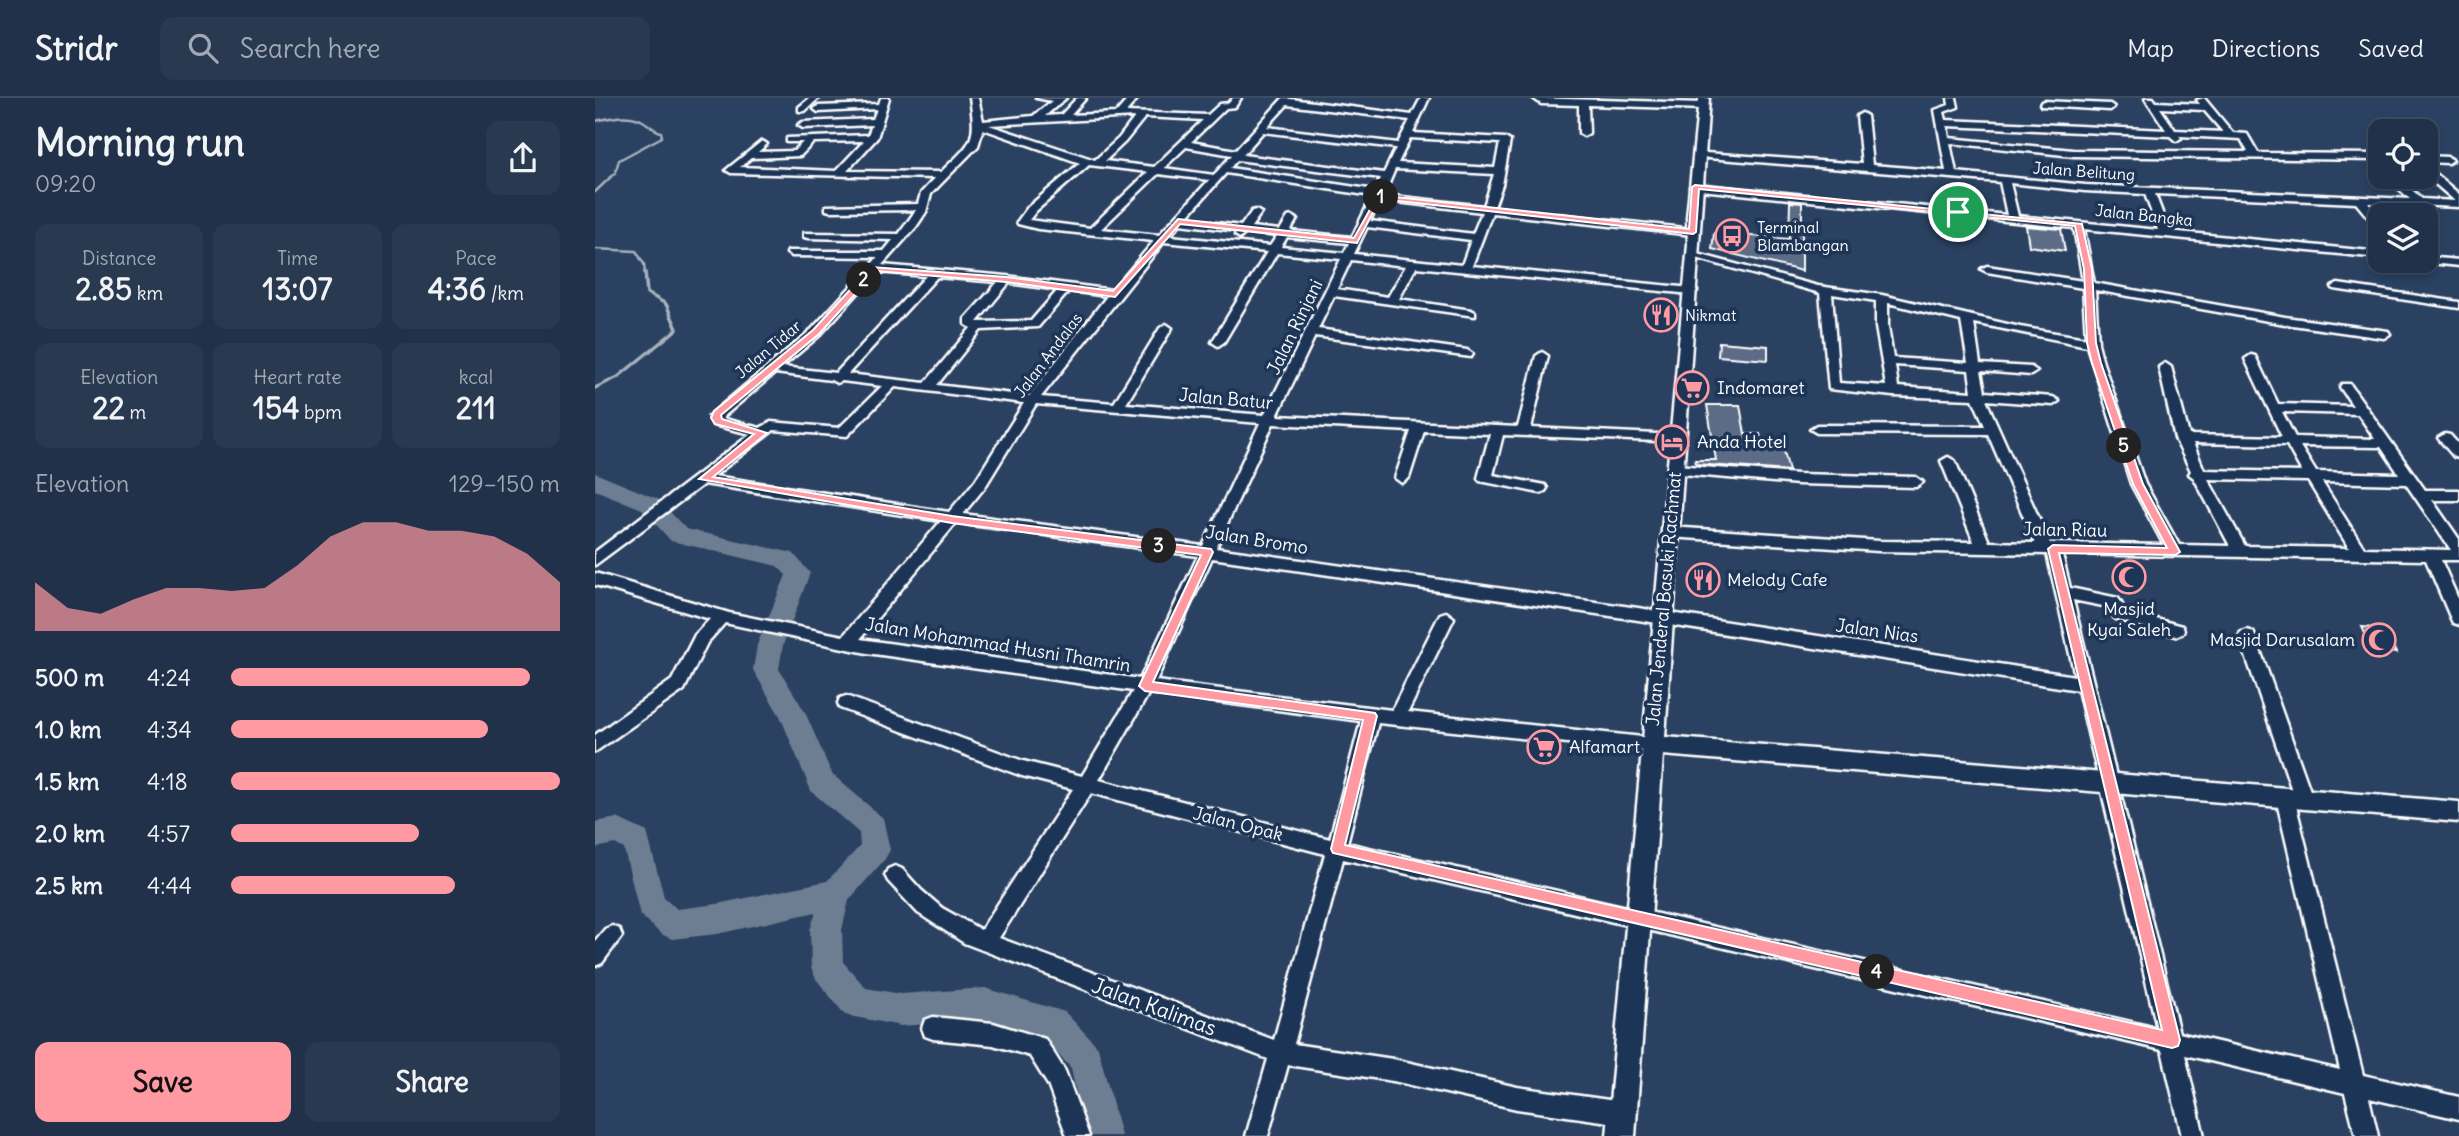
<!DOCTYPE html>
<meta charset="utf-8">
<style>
:root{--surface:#203149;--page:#283950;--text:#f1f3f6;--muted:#a2a9b4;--line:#3d4c61;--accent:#ff9aa2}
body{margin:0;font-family:Delius,sans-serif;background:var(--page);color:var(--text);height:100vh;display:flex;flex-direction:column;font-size:26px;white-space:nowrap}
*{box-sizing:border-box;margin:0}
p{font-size:23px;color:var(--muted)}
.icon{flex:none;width:38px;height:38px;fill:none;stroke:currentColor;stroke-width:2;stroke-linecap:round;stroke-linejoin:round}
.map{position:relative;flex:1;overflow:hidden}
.side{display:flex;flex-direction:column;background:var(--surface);width:595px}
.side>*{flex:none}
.tools{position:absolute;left:1773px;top:21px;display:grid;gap:14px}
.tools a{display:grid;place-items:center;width:70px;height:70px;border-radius:14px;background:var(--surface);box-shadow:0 4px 10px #0003,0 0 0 2px var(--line);font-size:35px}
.pin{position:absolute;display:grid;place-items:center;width:60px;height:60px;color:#fff;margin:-30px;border:4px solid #fff;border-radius:50%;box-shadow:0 2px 7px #0007}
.km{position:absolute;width:35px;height:35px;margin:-18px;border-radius:50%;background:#222;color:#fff;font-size:19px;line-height:35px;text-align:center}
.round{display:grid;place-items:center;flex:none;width:74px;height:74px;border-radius:14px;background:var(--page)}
.head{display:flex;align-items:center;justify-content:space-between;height:119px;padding:0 35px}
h1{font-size:38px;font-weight:800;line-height:52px}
.stats{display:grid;grid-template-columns:repeat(3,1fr);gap:10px;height:119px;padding:7px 35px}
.stats div{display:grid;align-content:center;border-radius:14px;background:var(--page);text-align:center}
.stats b{font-size:30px;font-weight:800}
.stats small{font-size:19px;font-weight:400}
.stats p{font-size:19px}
.chart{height:196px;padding:14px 35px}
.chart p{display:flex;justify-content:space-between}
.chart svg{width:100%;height:126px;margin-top:7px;fill:var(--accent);opacity:.7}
.button{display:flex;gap:14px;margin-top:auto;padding:14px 35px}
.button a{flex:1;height:80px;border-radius:14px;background:var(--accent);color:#111;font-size:28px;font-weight:800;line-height:80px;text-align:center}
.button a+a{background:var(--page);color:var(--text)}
ul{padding:0 35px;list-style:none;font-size:23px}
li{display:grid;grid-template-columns:112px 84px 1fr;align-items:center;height:52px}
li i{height:18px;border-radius:9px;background:var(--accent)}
header{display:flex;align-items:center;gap:42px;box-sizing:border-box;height:98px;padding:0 35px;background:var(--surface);border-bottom:2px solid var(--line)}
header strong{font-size:33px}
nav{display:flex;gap:38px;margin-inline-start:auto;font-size:24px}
.search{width:490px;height:63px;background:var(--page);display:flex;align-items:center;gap:18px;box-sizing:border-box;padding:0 24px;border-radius:14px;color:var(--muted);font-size:26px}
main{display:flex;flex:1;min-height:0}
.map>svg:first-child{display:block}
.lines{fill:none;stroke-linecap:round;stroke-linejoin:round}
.stream-far1{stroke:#a7b1be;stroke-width:2.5}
.stream{stroke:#a7b1be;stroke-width:3.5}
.river{fill:#6d7d92;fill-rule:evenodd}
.building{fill:#5b6c86;stroke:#fff;stroke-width:2}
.minor-casing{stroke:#fff;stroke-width:5}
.major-casing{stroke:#fff;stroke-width:5}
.minor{fill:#1d3557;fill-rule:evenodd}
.major{fill:#1d3557;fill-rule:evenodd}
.route{fill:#ff9aa2;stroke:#fff;stroke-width:2;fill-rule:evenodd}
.labels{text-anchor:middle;stroke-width:7;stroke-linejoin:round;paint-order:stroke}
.far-street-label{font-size:16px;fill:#fff;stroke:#1d3557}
.far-poi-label{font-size:16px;fill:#fff;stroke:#1d3557;text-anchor:start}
.street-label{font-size:18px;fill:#fff;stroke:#1d3557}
.poi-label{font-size:18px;fill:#fff;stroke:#1d3557;text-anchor:start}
.near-street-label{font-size:21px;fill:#fff;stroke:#1d3557}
</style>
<header>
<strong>Stridr</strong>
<div class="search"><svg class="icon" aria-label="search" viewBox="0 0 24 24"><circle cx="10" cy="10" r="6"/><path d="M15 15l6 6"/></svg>Search here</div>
<nav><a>Map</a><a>Directions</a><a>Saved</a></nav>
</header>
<main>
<section class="side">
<div class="head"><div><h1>Morning run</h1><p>09:20</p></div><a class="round"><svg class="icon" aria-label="share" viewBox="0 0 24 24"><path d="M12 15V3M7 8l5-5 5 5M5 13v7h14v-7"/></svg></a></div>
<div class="stats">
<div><p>Distance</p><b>2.85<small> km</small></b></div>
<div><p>Time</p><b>13:07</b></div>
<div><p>Pace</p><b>4:36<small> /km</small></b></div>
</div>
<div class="stats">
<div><p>Elevation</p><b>22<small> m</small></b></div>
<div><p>Heart rate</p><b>154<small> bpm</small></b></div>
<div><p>kcal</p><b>211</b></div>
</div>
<div class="chart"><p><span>Elevation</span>129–150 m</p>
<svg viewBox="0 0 160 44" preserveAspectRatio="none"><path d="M0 44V27L10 36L20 38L30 33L40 29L50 29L60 30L70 29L80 21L90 11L100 6L110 6L120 9L130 9L140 11L150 17L160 27V44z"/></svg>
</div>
<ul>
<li><b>500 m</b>4:24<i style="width:91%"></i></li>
<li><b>1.0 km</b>4:34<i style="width:78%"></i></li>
<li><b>1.5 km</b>4:18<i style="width:100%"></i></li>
<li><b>2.0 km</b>4:57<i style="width:57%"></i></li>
<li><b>2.5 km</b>4:44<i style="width:68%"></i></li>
</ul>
<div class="button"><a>Save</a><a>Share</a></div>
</section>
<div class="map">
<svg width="1864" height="1038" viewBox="0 0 1864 1038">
<rect width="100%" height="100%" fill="#2a4161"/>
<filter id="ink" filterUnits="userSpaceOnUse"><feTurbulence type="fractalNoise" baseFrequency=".0143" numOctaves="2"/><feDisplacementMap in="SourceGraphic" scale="14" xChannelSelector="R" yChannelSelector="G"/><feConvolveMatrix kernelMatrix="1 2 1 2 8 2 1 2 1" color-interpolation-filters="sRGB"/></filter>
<g filter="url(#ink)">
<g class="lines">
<g class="stream-far1">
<path d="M0 23C16 20 31 15 46 22 54 26 57 31 66 34L67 39 24 62 20 75 0 94"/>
<path d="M0 151 41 153 49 166 50 176"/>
</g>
<path class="stream" d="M0 290 23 279 82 231 71 206 52 195 50 174"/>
<path class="river" d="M0 375 63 401 91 431 198 455 215 475 188 547 184 571 210 614 237 676 288 720 295 752 290 761 254 802 247 832 248 864 271 890 306 896 390 890 470 914 503 949 526 1038H490L476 970 448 940 390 922 306 928 250 917 221 881 216 870 215 832 221 814 122 836 77 841 66 836 45 817 29 751 20 746 0 750V724L22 720 52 734 69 799 82 811 122 806 232 783 265 748 264 735 216 693 185 618 158 572 162 547 191 477 182 468 76 443 47 411 0 392Z"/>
</g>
<g class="building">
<path d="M1195 104 1207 105V173L1117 151 1119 135 1194 141Z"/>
<path d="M1431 128 1466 131 1470 153 1434 148Z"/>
<path d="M1124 244 1173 248V262L1123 258Z"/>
<path d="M1112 307H1145L1150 336H1165L1167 345H1187L1194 373 1101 366 1100 362H1121Z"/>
<path d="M1767 529 1790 531 1801 555 1778 552Z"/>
</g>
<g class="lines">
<defs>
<g id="minor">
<path d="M215 0H224L210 13H204V9Z"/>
<path d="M286 0H294L282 40 252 73 346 74C377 44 382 44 375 0H383L388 23 438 18 457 3 441 0H471L450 18 466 17 482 0H491L476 17 521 15 534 0H543L531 14 613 17 625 6 634 5 638 0H646L640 9 631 10 596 44 641 52 688 0 817 17 826 0H834L818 35 910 40 915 43 907 87 899 109 1098 131 1103 134 1098 137 897 115 877 168 1096 190 1102 193 1096 196 821 169 804 201 876 212 880 214V218L739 198 723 231 872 252 878 256 876 259 720 238 682 318 923 329 941 258 947 254 953 258 936 330 1083 337 1090 341 1088 344 908 337 898 377 950 387 952 390 950 393 945 395 885 383 883 380 895 336 829 333 814 380 807 385 800 380 816 333 678 326 621 450 1043 510 1480 578 1452 456 1284 453 1075 439 1068 434 1075 429 1284 443 1379 444 1346 363 1353 359 1360 363 1394 444 1440 445 1393 336 1222 335 1215 331 1222 327 1390 328 1378 301 1298 298 1234 291 1225 195 1094 158 1099 155 1223 188 1287 197 1425 229 1491 240 1488 190 1392 174 1386 171 1392 168 1488 183 1479 130 1096 91 1095 89 1100 86 1412 117 1405 84 1113 60 1110 59V55L1267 66 1262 18 1267 15 1272 18 1277 67 1351 73 1340 12 1354 7 1353 0H1361L1363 9 1349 14 1351 22 1571 32 1550 0H1558L1561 4 1605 6 1602 2 1609 0 1638 35 1652 36 1663 55 1785 56V62L1478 58 1355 45 1361 74 1490 87 1815 101 1791 79H1802L1827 101 1860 103 1830 77V69L1833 70 1864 96V109L1773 105 1785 120V130L1781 129 1761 105 1560 96 1574 133 1785 154V160L1489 131 1499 185 1690 219 1793 233 1795 236 1789 240 1690 226 1500 192 1503 245 1508 265 1550 386 1584 447 1635 448 1599 380 1594 376 1596 373 1580 341 1564 269 1570 265 1576 269 1594 337 1687 339 1650 261 1656 257 1660 258 1683 306 1758 308 1745 289 1747 286H1755L1830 392H1864V402H1837L1864 441V462H1846L1864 503V527L1858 525 1856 521 1831 462 1467 456 1475 490 1523 500 1531 513 1587 528 1589 532 1587 536 1581 538 1520 521 1513 509 1478 502 1584 935 1745 972 1681 700 1684 694 1690 692 1696 694 1699 700 1768 977 1864 999V1021L1774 1000 1783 1038H1761L1750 995 1590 957 1609 1038H1587L1567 952 748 761 699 946 798 961 922 989 1028 1004 1036 1007 1039 1015 1036 1023 1028 1026 922 1011 798 983 693 967 673 1038H651L673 961 369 845 323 815 293 783 290 777 293 771 300 768 307 771 326 792 347 810 386 832 478 691 427 678 245 610 243 605 245 600 251 598 428 663 487 678 538 593 272 555 130 525 112 545 89 592 0 654V637L77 582 100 537 115 521 0 487V475L134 515 248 538 346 423 109 386 0 467V454L156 336 118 327 114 318 217 231 283 159 197 158 192 155 193 153H289L298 142 213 140 209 139V135L304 136 321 112 235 113 231 112V108L323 106 326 95 340 80 136 75 131 72 167 43 172 46 163 54 199 53 208 44H192V40L273 37 277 27 208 30 203 27 208 24 278 21 282 11 223 14 219 11 223 8 284 6ZM692 7 815 22 803 45 672 29ZM1565 10 1609 12 1628 34 1580 32ZM540 19 524 40 500 62 394 27ZM550 19 608 22 559 69 510 63 530 44ZM1352 28 1575 38 1581 43 1586 40 1584 38 1646 41 1653 54 1478 52 1354 40ZM388 31 485 65 433 109 422 124 423 126 443 131 559 143 518 192 411 178 287 167 321 129 331 114 336 96 383 48ZM668 34 801 50 789 75 648 57ZM815 40 905 45 900 70 803 65ZM269 43 241 73 145 69 156 60 205 58 219 44ZM591 49 637 57 619 77 569 70ZM642 62 786 80 780 92 635 70ZM494 67 553 74 495 130 434 122 441 113ZM800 71 899 76 889 108 789 97ZM631 75 777 98 757 139 695 133 702 121 697 118 693 119 685 132 656 129 666 115 661 112 657 113 646 128 590 121ZM563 76 614 82 564 137 506 131ZM1415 85 1490 93 1550 96 1563 132 1423 118ZM785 102 887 114 878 136 775 123ZM585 126 642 133 640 137 645 140 652 134 682 138 675 148 575 138ZM772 129 876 142 867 167 759 156ZM692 139 754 145 749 155 686 149ZM569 144 672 154 617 244 623 248 629 244 682 155 746 161 669 317 531 306 577 230 571 226 565 230 519 305 446 299ZM756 162 811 168 793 199 742 191ZM282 174 331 178 241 275 187 269 225 237ZM342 179 403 184 370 221V226L376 230 330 285 253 276ZM414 185 463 192 436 223 382 224ZM474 193 512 198 434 298 342 287 386 232 443 229ZM1237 196 1281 203V229L1291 288 1244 285ZM1293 205 1366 223 1373 265 1298 260 1293 229ZM1379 225 1492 248 1536 386 1569 447 1455 445 1391 302 1458 307 1464 303 1458 299 1390 294 1386 273 1436 277 1442 273 1436 269 1385 266ZM1300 267 1374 272 1377 294 1303 289ZM180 275 236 282 242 285 247 283 287 288 244 330 176 324 165 330 129 321 128 319ZM300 289 429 305 380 383 354 414 119 378 179 332 252 338ZM441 306 665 325 608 448 368 416 390 389ZM1687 314 1763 316 1780 341 1700 339ZM1598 345 1692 347 1707 374 1609 372ZM1705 348 1786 349 1804 376 1721 374ZM1613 381 1713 383 1754 450 1650 448ZM1727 384 1811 386 1856 452 1769 450ZM361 425 603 458 545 581 265 541ZM617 460 1043 522 1483 592 1562 930 752 745 783 625 1057 654 1063 652 1066 647 1063 642 1057 640 813 614 859 520 851 514 845 516 797 612 561 583ZM554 595 766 623 735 741 504 682ZM496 695 730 756 679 942 404 840Z"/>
<path d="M938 0 1108 5 1112 8 1108 11 993 7 994 35 989 38 984 35V7L946 6Z"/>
<path d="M1449 3 1515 6 1519 9 1515 12 1446 8 1445 6Z"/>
<path d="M1830 58 1853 59 1858 62 1853 65 1830 64Z"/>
<path d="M1830 159 1864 162V168L1826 164 1830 163Z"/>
<path d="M1743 186 1864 204V210L1739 191 1737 189Z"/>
<path d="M1850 336 1855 337 1864 347V360L1859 359 1843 340Z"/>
<path d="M1080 367 1203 376 1321 379 1328 384 1321 389 1203 386 1075 375 1073 372 1075 369Z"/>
<path d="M1652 532 1658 534 1660 538 1718 701 1715 707 1709 709 1703 707 1700 701 1644 538 1646 534Z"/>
<path d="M17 828 24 831 27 838 7 865 0 868V843L10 831Z"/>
<path d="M338 919 398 925 450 941 470 973 494 1038H472L453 987 435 958 398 947 338 941 330 938 327 930 330 922Z"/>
</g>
<path id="major" d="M1104 0H1114L1070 639 1864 704V724L1068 657 1040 1038H1012L1093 146 1092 119Z"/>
</defs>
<use href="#minor" class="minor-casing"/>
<use href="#major" class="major-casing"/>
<use href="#minor" class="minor"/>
<use href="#major" class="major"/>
</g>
</g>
<path class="route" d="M1100 87 1487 126 1497 171 1501 245 1506 265 1548 386 1585 454 1580 457 1464 455 1585 942 1583 948 1577 950 738 755 736 751 768 622 550 593 544 588 606 457 357 425 104 381 159 336 120 326 116 320 119 313 218 232 276 169 411 179 518 193 583 121 759 140 783 97 1094 131 1097 89ZM1104 91 1480 128 1489 171 1492 245 1497 265 1538 386 1572 450 1458 447 1453 451 1567 932 750 747 782 618 780 615 558 584 618 454 616 451 357 418 118 379 172 335 127 321 126 317 224 236 281 173 411 184 520 199 585 126 762 145 785 101 1098 136 1101 134Z"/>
<defs>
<symbol id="bus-ring" viewBox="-11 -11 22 22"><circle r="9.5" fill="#1d3557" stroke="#ff9aa2" stroke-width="1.5"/><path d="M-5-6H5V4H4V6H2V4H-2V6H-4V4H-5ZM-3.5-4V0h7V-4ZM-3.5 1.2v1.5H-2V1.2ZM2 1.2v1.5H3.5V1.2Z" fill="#ff9aa2"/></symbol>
<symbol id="restaurant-ring" viewBox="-11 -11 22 22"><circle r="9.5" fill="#1d3557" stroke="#ff9aa2" stroke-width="1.5"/><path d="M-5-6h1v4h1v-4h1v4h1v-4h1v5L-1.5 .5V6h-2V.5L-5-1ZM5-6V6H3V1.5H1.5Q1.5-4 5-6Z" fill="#ff9aa2"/></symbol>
<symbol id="supermarket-ring" viewBox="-11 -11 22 22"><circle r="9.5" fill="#1d3557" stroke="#ff9aa2" stroke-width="1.5"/><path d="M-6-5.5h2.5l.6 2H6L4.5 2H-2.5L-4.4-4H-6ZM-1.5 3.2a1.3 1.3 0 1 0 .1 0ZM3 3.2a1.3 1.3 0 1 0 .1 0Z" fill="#ff9aa2"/></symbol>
<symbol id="hotel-ring" viewBox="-11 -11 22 22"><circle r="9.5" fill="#1d3557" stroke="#ff9aa2" stroke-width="1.5"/><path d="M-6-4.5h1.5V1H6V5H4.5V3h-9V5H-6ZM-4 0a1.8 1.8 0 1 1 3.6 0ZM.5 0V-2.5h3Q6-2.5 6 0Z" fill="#ff9aa2"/></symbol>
<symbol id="mosque-ring" viewBox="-11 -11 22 22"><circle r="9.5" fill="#1d3557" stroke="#ff9aa2" stroke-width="1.5"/><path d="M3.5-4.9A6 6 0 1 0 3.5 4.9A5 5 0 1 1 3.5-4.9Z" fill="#ff9aa2"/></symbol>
</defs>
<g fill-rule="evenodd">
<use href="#bus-ring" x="1118" y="119" width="38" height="38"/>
<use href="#restaurant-ring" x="1047" y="198" width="38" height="38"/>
<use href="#supermarket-ring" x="1078" y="271" width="38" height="38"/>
<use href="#hotel-ring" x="1058" y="325" width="38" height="38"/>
<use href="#mosque-ring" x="1515" y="460" width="38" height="38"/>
<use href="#restaurant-ring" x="1089" y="463" width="38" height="38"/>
<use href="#mosque-ring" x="1765" y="523" width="38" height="38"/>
<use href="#supermarket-ring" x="930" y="630" width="38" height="38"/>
</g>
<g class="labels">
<g class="far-street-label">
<text transform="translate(1489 73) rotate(4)" y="6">Jalan Belitung</text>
<text transform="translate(1549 117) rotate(6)" y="6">Jalan Bangka</text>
<text transform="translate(173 251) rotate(-40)" y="6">Jalan Tidar</text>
<text transform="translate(453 257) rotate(-53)" y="6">Jalan Andalas</text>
</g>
<g class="far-poi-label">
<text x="1162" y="135">Terminal<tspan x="1162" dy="18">Blambangan</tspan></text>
<text x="1090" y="223">Nikmat</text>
</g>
<g class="street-label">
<text transform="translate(700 229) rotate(-64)" y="6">Jalan Rinjani</text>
<text transform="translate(631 301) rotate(5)" y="6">Jalan Batur</text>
<text transform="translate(1470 432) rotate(1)" y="6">Jalan Riau</text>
<text transform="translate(662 442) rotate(9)" y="6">Jalan Bromo</text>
<text transform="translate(1069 501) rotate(-85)" y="6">Jalan Jenderal Basuki Rachmat</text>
<text transform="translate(1282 533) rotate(8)" y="6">Jalan Nias</text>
<text transform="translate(403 547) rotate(9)" y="6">Jalan Mohammad Husni Thamrin</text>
<text transform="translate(643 726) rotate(14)" y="6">Jalan Opak</text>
</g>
<g class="poi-label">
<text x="1122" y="296">Indomaret</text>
<text x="1102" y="350">Anda Hotel</text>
<text x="1132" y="488">Melody Cafe</text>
<text x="1534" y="517" text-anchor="middle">Masjid<tspan x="1534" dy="21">Kyai Saleh</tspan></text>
<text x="1760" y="548" text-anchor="end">Masjid Darusalam</text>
<text x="974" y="655">Alfamart</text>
</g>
<g class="near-street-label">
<text transform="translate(559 909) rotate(20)" y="7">Jalan Kalimas</text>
</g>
</g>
</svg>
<div class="tools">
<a><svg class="icon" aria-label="locate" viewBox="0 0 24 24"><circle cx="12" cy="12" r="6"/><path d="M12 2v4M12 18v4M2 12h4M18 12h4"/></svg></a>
<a><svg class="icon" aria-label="layers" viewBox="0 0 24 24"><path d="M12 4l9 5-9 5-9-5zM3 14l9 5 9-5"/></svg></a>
</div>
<div class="pin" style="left:1363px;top:114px;background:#1e9e55"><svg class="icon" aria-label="arrive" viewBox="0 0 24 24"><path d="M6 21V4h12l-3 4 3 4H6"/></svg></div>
<b class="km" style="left:786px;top:99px">1</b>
<b class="km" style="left:269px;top:182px">2</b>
<b class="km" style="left:564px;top:448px">3</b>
<b class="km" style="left:1282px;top:874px">4</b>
<b class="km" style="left:1529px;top:348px">5</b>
</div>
</main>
